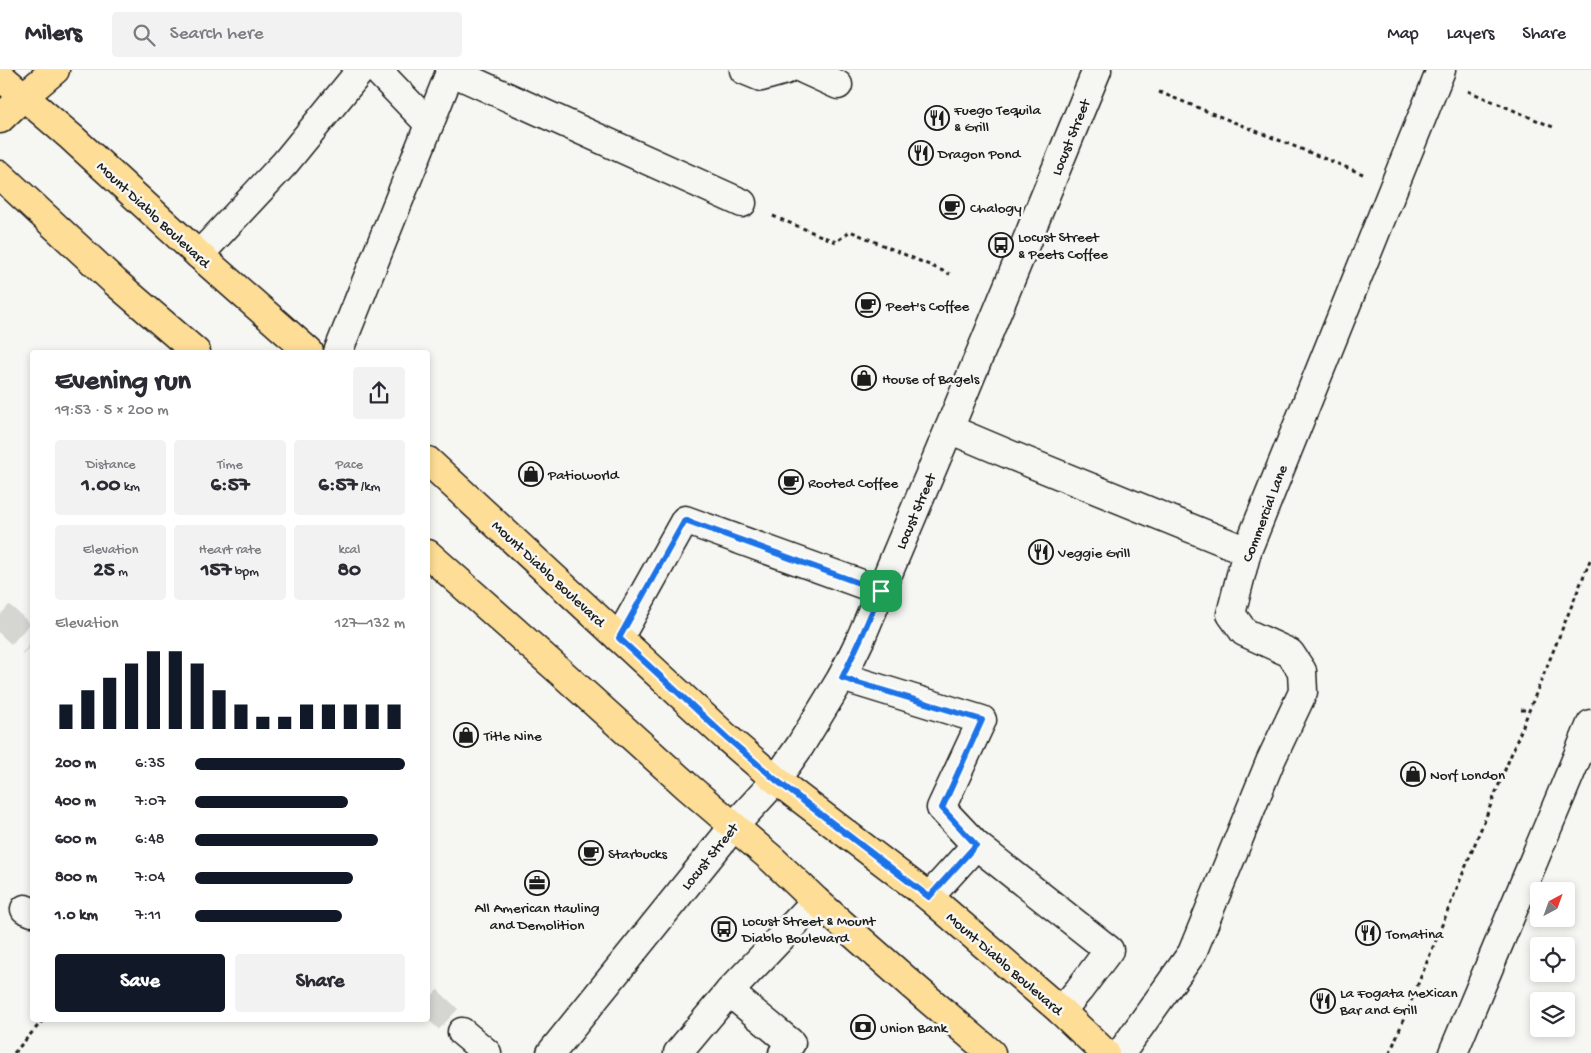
<!DOCTYPE html>
<meta charset="utf-8">
<style>
:root{--surface:#fff;--page:#f2f2f3;--text:#2b2b33;--muted:#7c7c81;--line:#e1e1e2;--accent:#111827}
body{margin:0;font-family:"Gochi Hand",sans-serif;background:var(--page);color:var(--text);height:100vh;display:flex;flex-direction:column;font-size:19px;white-space:nowrap}
*{box-sizing:border-box;margin:0}
p{font-size:16px;color:var(--muted)}
.icon{flex:none;width:28px;height:28px;fill:none;stroke:currentColor;stroke-width:2;stroke-linecap:round;stroke-linejoin:round}
.map{position:relative;flex:1;overflow:hidden}
.drawer{position:absolute;left:30px;top:280px;width:400px;height:672px;display:flex;flex-direction:column;background:var(--surface);border-radius:5px;box-shadow:0 2px 8px #0003}
.drawer>*{flex:none}
.needle{width:32px;rotate:41deg}
.tools{position:absolute;left:1530px;top:812px;display:grid;gap:10px}
.tools a{display:grid;place-items:center;width:45px;height:45px;border-radius:5px;background:var(--surface);box-shadow:0 2px 8px #0003;font-size:25px}
.pin{position:absolute;display:grid;place-items:center;width:42px;height:42px;color:#fff;margin:-21px;border-radius:10px;box-shadow:0 2px 8px #0006}
.round{display:grid;place-items:center;flex:none;width:52px;height:52px;border-radius:5px;background:var(--page)}
.overview{display:flex;align-items:center;justify-content:space-between;height:85px;padding:0 25px}
h1{font-size:28px;font-weight:800;line-height:38px}
.figures{display:grid;grid-template-columns:repeat(3,1fr);gap:8px;height:85px;padding:5px 25px}
.figures div{display:grid;align-content:center;border-radius:5px;background:var(--page);text-align:center}
.figures b{font-size:21px;font-weight:800}
.figures small{font-size:14px;font-weight:400}
.figures p{font-size:14px}
.chart{height:140px;padding:10px 25px}
.chart p{display:flex;justify-content:space-between}
.chart svg{width:100%;height:90px;margin-top:5px;stroke:var(--accent);stroke-width:6}
.button{display:flex;gap:10px;margin-top:auto;padding:10px 25px}
.button a{flex:1;height:58px;border-radius:5px;background:var(--accent);color:#fff;font-size:20px;font-weight:800;line-height:58px;text-align:center}
.button a+a{background:var(--page);color:var(--text)}
ul{padding:0 25px;list-style:none;font-size:16px}
li{display:grid;grid-template-columns:80px 60px 1fr;align-items:center;height:38px}
li i{height:12px;border-radius:6px;background:var(--accent)}
header{display:flex;align-items:center;gap:30px;box-sizing:border-box;height:70px;padding:0 25px;background:var(--surface);border-bottom:1px solid var(--line)}
header strong{font-size:24px}
nav{display:flex;gap:28px;margin-inline-start:auto;font-size:18px}
.search{width:350px;height:45px;background:var(--page);display:flex;align-items:center;gap:12px;box-sizing:border-box;padding:0 18px;border-radius:5px;color:var(--muted);font-size:19px}
.map>svg:first-child{display:block}
.lines{fill:none;stroke-linecap:round;stroke-linejoin:round}
.minor-tunnel{stroke:#d5d5d2;stroke-width:28;stroke-dasharray:28 14;stroke-linecap:butt}
.minor-casing{stroke:#1c1c1c;stroke-width:31}
.major-casing{stroke:#1c1c1c;stroke-width:31}
.path{stroke:#1c1c1c;stroke-width:3;stroke-dasharray:4 4;stroke-linecap:butt}
.minor{stroke:#f6f6f2;stroke-width:28}
.major{stroke:#fedd96;stroke-width:28}
.route-casing{stroke:#fff;stroke-width:10}
.route{stroke:#1a73e8;stroke-width:6}
.labels{text-anchor:middle;stroke-width:5;stroke-linejoin:round;paint-order:stroke}
.poi-label{font-size:15px;fill:#1c1c1c;stroke:#f6f6f2;text-anchor:start}
.street-label{font-size:15px;fill:#1c1c1c;stroke:#f6f6f2}
</style>
<header>
<strong>Milers</strong>
<div class="search"><svg class="icon" aria-label="search" viewBox="0 0 24 24"><circle cx="10" cy="10" r="6"/><path d="M15 15l6 6"/></svg>Search here</div>
<nav><a>Map</a><a>Layers</a><a>Share</a></nav>
</header>
<div class="map">
<svg width="1591" height="983" viewBox="0 0 1591 983">
<rect width="100%" height="100%" fill="#f6f6f2"/>
<filter id="ink" filterUnits="userSpaceOnUse"><feTurbulence type="fractalNoise" baseFrequency=".02" numOctaves="2"/><feDisplacementMap in="SourceGraphic" scale="10" xChannelSelector="R" yChannelSelector="G"/><feConvolveMatrix kernelMatrix="1 2 1 2 8 2 1 2 1" color-interpolation-filters="sRGB"/></filter>
<g filter="url(#ink)">
<g class="lines">
<g class="minor-tunnel">
<path d="M0 545 32 574"/>
<path d="M428 930 462 962"/>
</g>
<defs>
<g id="minor">
<path d="M377 0 429 54"/>
<path d="M744 0 761 7 786 0"/>
<path d="M805 0 838 15"/>
<path d="M450 1 742 133"/>
<path d="M199 185 285 93 361 0"/>
<path d="M338 282 451 0"/>
<path d="M949 359 1013 386 1247 481"/>
<path d="M619 568 685 450 881 521"/>
<path d="M842 607 982 650 941 738 976 775 929 827"/>
<path d="M976 775 1109 880 1079 920 1061 941"/>
<path d="M25 839 32 842"/>
<path d="M729 922 791 973 783 983"/>
<path d="M462 962 487 983"/>
<path d="M551 983 734 756 776 710 800 676 842 607 860 570 949 359 1097 0"/>
<path d="M678 983 729 922 816 831"/>
<path d="M1121 983 1192 883 1270 692 1303 622 1302 601 1290 583 1244 562 1231 544 1247 481 1441 0"/>
<path d="M1453 983 1591 654"/>
</g>
<g id="major">
<path d="M0 6 71 67 199 185 309 282"/>
<path d="M0 49 23 27 55 0"/>
<path d="M0 105 115 212 196 282"/>
<path d="M428 391 726 667 776 710 929 827 1061 941 1105 983"/>
<path d="M428 484 564 605 688 717 772 789 816 831 914 917 991 983"/>
</g>
</defs>
<use href="#minor" class="minor-casing"/>
<use href="#major" class="major-casing"/>
<g class="path">
<path d="M1468 21 1553 57"/>
<path d="M1159 22 1363 104"/>
<path d="M773 146 836 172 850 161 950 204"/>
<path d="M1521 640H1530"/>
<path d="M14 983 43 950"/>
<path d="M1390 983 1591 488"/>
</g>
<use href="#minor" class="minor"/>
<use href="#major" class="major"/>
</g>
</g>
<g class="lines" filter="url(#ink)">
<defs>
<path id="route" d="M685 450 881 521 860 570 842 608 982 650 942 738 976 775 929 827 776 710 726 667 619 568Z"/>
</defs>
<use href="#route" class="route-casing"/>
<use href="#route" class="route"/>
</g>
<defs>
<symbol id="restaurant-ring" viewBox="-11 -11 22 22"><circle r="9.5" fill="#f6f6f2" stroke="#1c1c1c" stroke-width="1.5"/><path d="M-5-6h1v4h1v-4h1v4h1v-4h1v5L-1.5 .5V6h-2V.5L-5-1ZM5-6V6H3V1.5H1.5Q1.5-4 5-6Z" fill="#1c1c1c"/></symbol>
<symbol id="cafe-ring" viewBox="-11 -11 22 22"><circle r="9.5" fill="#f6f6f2" stroke="#1c1c1c" stroke-width="1.5"/><path d="M-5.5-4.5H6V0H3Q3 3.5 0 3.5H-2.5Q-5.5 3.5-5.5 0ZM3-3.2v2h1.7v-2ZM-6 4.5H4V6H-6Z" fill="#1c1c1c"/></symbol>
<symbol id="bus-ring" viewBox="-11 -11 22 22"><circle r="9.5" fill="#f6f6f2" stroke="#1c1c1c" stroke-width="1.5"/><path d="M-5-6H5V4H4V6H2V4H-2V6H-4V4H-5ZM-3.5-4V0h7V-4ZM-3.5 1.2v1.5H-2V1.2ZM2 1.2v1.5H3.5V1.2Z" fill="#1c1c1c"/></symbol>
<symbol id="shop-ring" viewBox="-11 -11 22 22"><circle r="9.5" fill="#f6f6f2" stroke="#1c1c1c" stroke-width="1.5"/><path d="M-5-2.5h2.3a2.7 3.5 0 0 1 5.4 0H5L5.5 6h-11ZM-1.5-2.5h3a1.5 2.3 0 0 0-3 0Z" fill="#1c1c1c"/></symbol>
<symbol id="office-ring" viewBox="-11 -11 22 22"><circle r="9.5" fill="#f6f6f2" stroke="#1c1c1c" stroke-width="1.5"/><path d="M-6-3h4V-5.5h4V-3h4V5H-6ZM-1-4.5V-3h2v-1.5ZM-6 0V1H6V0Z" fill="#1c1c1c"/></symbol>
<symbol id="bank-ring" viewBox="-11 -11 22 22"><circle r="9.5" fill="#f6f6f2" stroke="#1c1c1c" stroke-width="1.5"/><path d="M-6-4H6V4H-6ZM0-2.3a2.3 2.3 0 1 0 0 4.6a2.3 2.3 0 1 0 0-4.6Z" fill="#1c1c1c"/></symbol>
</defs>
<g fill-rule="evenodd">
<use href="#restaurant-ring" x="923" y="34" width="28" height="28"/>
<use href="#restaurant-ring" x="907" y="69" width="28" height="28"/>
<use href="#cafe-ring" x="938" y="123" width="28" height="28"/>
<use href="#bus-ring" x="987" y="161" width="28" height="28"/>
<use href="#cafe-ring" x="854" y="221" width="28" height="28"/>
<use href="#shop-ring" x="850" y="294" width="28" height="28"/>
<use href="#shop-ring" x="517" y="390" width="28" height="28"/>
<use href="#cafe-ring" x="777" y="398" width="28" height="28"/>
<use href="#restaurant-ring" x="1027" y="468" width="28" height="28"/>
<use href="#shop-ring" x="452" y="651" width="28" height="28"/>
<use href="#shop-ring" x="1399" y="690" width="28" height="28"/>
<use href="#cafe-ring" x="577" y="769" width="28" height="28"/>
<use href="#office-ring" x="523" y="799" width="28" height="28"/>
<use href="#bus-ring" x="710" y="845" width="28" height="28"/>
<use href="#restaurant-ring" x="1354" y="849" width="28" height="28"/>
<use href="#restaurant-ring" x="1309" y="917" width="28" height="28"/>
<use href="#bank-ring" x="849" y="943" width="28" height="28"/>
</g>
<g class="labels">
<g class="poi-label">
<text x="954" y="44">Fuego Tequila<tspan x="954" dy="17">&amp; Grill</tspan></text>
<text x="938" y="88">Dragon Pond</text>
<text x="970" y="142">Chalogy</text>
<text x="1018" y="171">Locust Street<tspan x="1018" dy="17">&amp; Peets Coffee</tspan></text>
<text x="886" y="240">Peet's Coffee</text>
<text x="882" y="313">House of Bagels</text>
<text x="548" y="409">Patioworld</text>
<text x="808" y="417">Rooted Coffee</text>
<text x="1058" y="487">Veggie Grill</text>
<text x="484" y="670">Title Nine</text>
<text x="1430" y="709">Norf London</text>
<text x="608" y="788">Starbucks</text>
<text x="537" y="842" text-anchor="middle">All American Hauling<tspan x="537" dy="17">and Demolition</tspan></text>
<text x="742" y="855">Locust Street &amp; Mount<tspan x="742" dy="17">Diablo Boulevard</tspan></text>
<text x="1386" y="868">Tomatina</text>
<text x="1340" y="927">La Fogata Mexican<tspan x="1340" dy="17">Bar and Grill</tspan></text>
<text x="880" y="962">Union Bank</text>
</g>
<g class="street-label">
<text transform="translate(1070 67) rotate(-68)" y="5">Locust Street</text>
<text transform="translate(154 144) rotate(43)" y="5">Mount Diablo Boulevard</text>
<text transform="translate(915 441) rotate(-67)" y="5">Locust Street</text>
<text transform="translate(1264 443) rotate(-69)" y="5">Commercial Lane</text>
<text transform="translate(549 503) rotate(43)" y="5">Mount Diablo Boulevard</text>
<text transform="translate(709 786) rotate(-51)" y="5">Locust Street</text>
<text transform="translate(1005 893) rotate(41)" y="5">Mount Diablo Boulevard</text>
</g>
</g>
</svg>
<div class="tools">
<a><svg class="needle" viewBox="-14 -14 28 28"><path d="M0-13l5 13h-10z" fill="#e53935"/><path d="M0 13l5-13h-10z" fill="#7c7c81"/></svg></a>
<a><svg class="icon" aria-label="locate" viewBox="0 0 24 24"><circle cx="12" cy="12" r="6"/><path d="M12 2v4M12 18v4M2 12h4M18 12h4"/></svg></a>
<a><svg class="icon" aria-label="layers" viewBox="0 0 24 24"><path d="M12 4l9 5-9 5-9-5zM3 14l9 5 9-5"/></svg></a>
</div>
<div class="pin" style="left:881px;top:521px;background:#1e9e55"><svg class="icon" aria-label="arrive" viewBox="0 0 24 24"><path d="M6 21V4h12l-3 4 3 4H6"/></svg></div>
<section class="drawer">
<div class="overview"><div><h1>Evening run</h1><p>19:53 · 5 × 200 m</p></div><a class="round"><svg class="icon" aria-label="share" viewBox="0 0 24 24"><path d="M12 15V3M7 8l5-5 5 5M5 13v7h14v-7"/></svg></a></div>
<div class="figures">
<div><p>Distance</p><b>1.00<small> km</small></b></div>
<div><p>Time</p><b>6:57</b></div>
<div><p>Pace</p><b>6:57<small> /km</small></b></div>
</div>
<div class="figures">
<div><p>Elevation</p><b>25<small> m</small></b></div>
<div><p>Heart rate</p><b>157<small> bpm</small></b></div>
<div><p>kcal</p><b>80</b></div>
</div>
<div class="chart"><p><span>Elevation</span>127–132 m</p>
<svg viewBox="0 0 160 44" preserveAspectRatio="none"><path d="M5 44V32M15 44V25M25 44V19M35 44V12M45 44V6M55 44V6M65 44V12M75 44V25M85 44V32M95 44V38M105 44V38M115 44V32M125 44V32M135 44V32M145 44V32M155 44V32"/></svg>
</div>
<ul>
<li><b>200 m</b>6:35<i style="width:100%"></i></li>
<li><b>400 m</b>7:07<i style="width:73%"></i></li>
<li><b>600 m</b>6:48<i style="width:87%"></i></li>
<li><b>800 m</b>7:04<i style="width:75%"></i></li>
<li><b>1.0 km</b>7:11<i style="width:70%"></i></li>
</ul>
<div class="button"><a>Save</a><a>Share</a></div>
</section>
</div>
